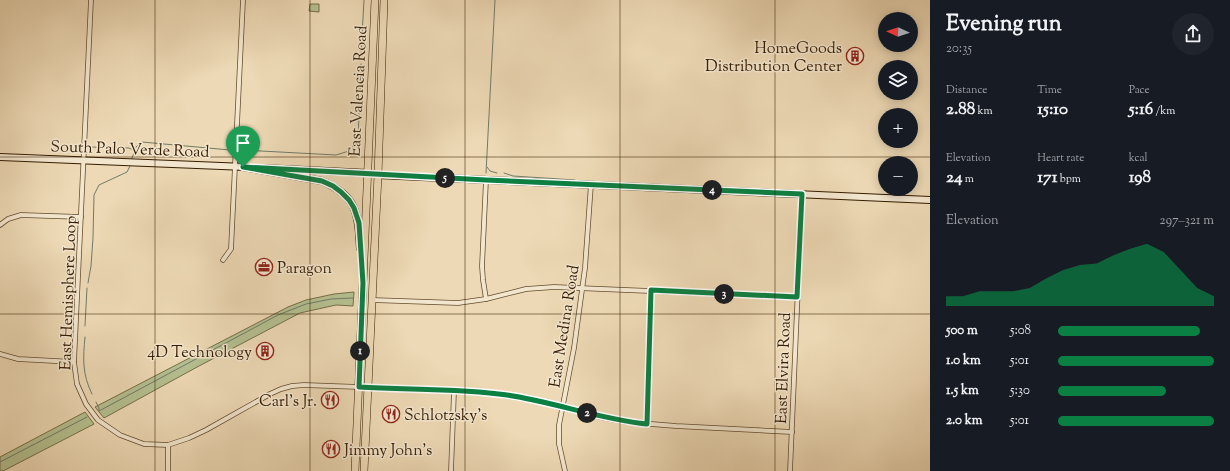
<!DOCTYPE html>
<meta charset="utf-8">
<style>
:root{--surface:#171b24;--page:#20242c;--text:#f1f3f6;--muted:#9ea1a6;--accent:#0b8043}
body{margin:0;font-family:"Sorts Mill Goudy",serif;background:var(--page);color:var(--text);height:100vh;display:flex;flex-direction:column;font-size:15px;white-space:nowrap}
*{box-sizing:border-box;margin:0}
p{font-size:13px;color:var(--muted)}
.icon{flex:none;width:22px;height:22px;fill:none;stroke:currentColor;stroke-width:2;stroke-linecap:round;stroke-linejoin:round}
.map{position:relative;flex:1;overflow:hidden}
.panel{display:flex;flex-direction:column;background:var(--surface);width:300px}
.panel>*{flex:none}
.needle{width:26px;rotate:273deg}
.buttons{position:absolute;left:878px;top:12px;display:grid;gap:8px}
.buttons a{display:grid;place-items:center;width:40px;height:40px;border-radius:50%;background:var(--surface);box-shadow:0 2px 10px #0003;font-size:20px}
.pin{position:absolute;display:grid;place-items:center;width:34px;height:34px;color:#fff;margin:-41px -17px;border-radius:50% 50% 50% 0;rotate:-45deg;box-shadow:0 0 4px #0007}
.pin .icon{rotate:45deg}
.km{position:absolute;width:20px;height:20px;margin:-10px;border-radius:50%;background:#222;color:#fff;font-size:11px;line-height:20px;text-align:center}
.round{display:grid;place-items:center;flex:none;width:42px;height:42px;border-radius:21px;background:var(--page)}
.overview{display:flex;align-items:center;justify-content:space-between;height:68px;padding:0 16px}
h1{font-size:22px;font-weight:700;line-height:30px}
.metrics{display:grid;grid-template-columns:repeat(3,1fr);gap:6px;height:68px;padding:4px 16px}
.metrics div{display:grid;align-content:center}
.metrics b{font-size:17px;font-weight:700}
.metrics small{font-size:11px;font-weight:400}
.metrics p{font-size:11px}
.chart{height:112px;padding:8px 16px}
.chart p{display:flex;justify-content:space-between}
.chart svg{width:100%;height:72px;margin-top:4px;fill:var(--accent);opacity:.7}
ul{padding:0 16px;list-style:none;font-size:13px}
li{display:grid;grid-template-columns:64px 48px 1fr;align-items:center;height:30px}
li i{height:10px;border-radius:5px;background:var(--accent)}
main{display:flex;flex:1;min-height:0}
.map>svg:first-child{display:block}
.green{fill:#b5c090;stroke:#766e48}
.lines{fill:none;stroke-linecap:round;stroke-linejoin:round}
.stream{stroke:#717b69;stroke-width:1}
.street-casing{stroke:#644c2d;stroke-width:5.5}
.secondary-casing{stroke:#361d00;stroke-width:8}
.primary-casing{stroke:#361d00;stroke-width:8}
.street{stroke:#f3e6cf;stroke-width:4}
.secondary{stroke:#f3e6cf;stroke-width:6}
.primary{stroke:#edd9b5;stroke-width:7}
.route-casing{stroke:#fff;stroke-width:8}
.route{stroke:#0b8043;stroke-width:5}
.grid{fill:none;stroke:#361d00;stroke-width:1;stroke-opacity:0.55}
.labels{text-anchor:middle;stroke-width:3;stroke-linejoin:round;paint-order:stroke}
.poi-label{font-size:16px;fill:#361d00;stroke:#f3e6cf;text-anchor:end}
.street-label{font-size:16px;fill:#361d00;stroke:#f3e6cf}
</style>
<main>
<div class="map">
<svg width="930" height="471" viewBox="0 0 930 471">
<rect width="100%" height="100%" fill="#edd9b5"/>
<filter id="stains"><feTurbulence type="fractalNoise" baseFrequency=".005" numOctaves="4"/><feColorMatrix values="0 0 0 0 .2 0 0 0 0 .09 0 0 0 0 .02 0 0 0 .5 -.17"/></filter>
<radialGradient id="worn" r=".72"><stop offset=".6" stop-color="#630" stop-opacity="0"/><stop offset="1" stop-color="#630" stop-opacity=".3"/></radialGradient>
<g class="green">
<path d="M310 4H319V12L309 11Z"/>
<path d="M354 292 353 306 336 305 300 313 199 366 104 418 95 407 288 307 306 300 334 294Z"/>
<path d="M85 412 94 424 3 471H0V457Z"/>
</g>
<g class="lines">
<g class="stream">
<path d="M361 55 364 0"/>
<path d="M65 146H78"/>
<path d="M90 147 129 148 135 151"/>
<path d="M242 150 336 155 349 151 358 140 361 64"/>
<path d="M131 161 136 147 142 142 230 150"/>
<path d="M487 167 490 171 497 173"/>
<path d="M486 173 495 0"/>
<path d="M504 173 513 176 575 180"/>
<path d="M88 283 91 266 93 238 94 195 99 185 127 172 130 166"/>
<path d="M85 326 87 288"/>
<path d="M85 337C83 358 82 374 92 394"/>
<path d="M96 402 99 408V411L278 315 306 304 331 299 353 298"/>
<path d="M0 462 87 417"/>
</g>
<defs>
<g id="street">
<path d="M91 0 74 362 77 384 86 404 98 420 120 435 144 444 168 445 189 438 206 430 270 394 281 389 292 386 304 385 359 387"/>
<path d="M486 180 482 266 483 280 486 299"/>
<path d="M0 225 8 219 21 215 81 217"/>
<path d="M223 260 231 249 243 0"/>
<path d="M372 300 458 303 486 299 526 289 554 287 797 297"/>
<path d="M0 354 18 359 74 362"/>
<path d="M368 388 483 392 536 401 605 418 626 422 676 426 792 432"/>
<path d="M647 424 651 291"/>
<path d="M168 445V471"/>
<path d="M451 471 454 391"/>
<path d="M565 471 559 444V425L574 348 585 268 591 184"/>
<path d="M790 471 802 194"/>
</g>
<g id="secondary">
<path d="M0 157 246 167"/>
<path d="M263 168 367 173"/>
<path d="M378 175 930 200"/>
</g>
<g id="primary">
<path d="M243 167 322 181C357 196 358 213 360 248"/>
<path d="M355 471 375 0"/>
<path d="M364 471 378 175 384 0"/>
</g>
</defs>
<use href="#street" class="street-casing"/>
<use href="#secondary" class="secondary-casing"/>
<use href="#primary" class="primary-casing"/>
<use href="#street" class="street"/>
<use href="#secondary" class="secondary"/>
<use href="#primary" class="primary"/>
</g>
<g class="lines">
<defs>
<path id="route" d="M243 167 486 180 802 194 797 297 651 290 647 424C599 419 554 402 507 395 458 388 408 390 359 387L363 283 359 223 354 208 349 200 341 192 333 186 322 181Z"/>
</defs>
<use href="#route" class="route-casing"/>
<use href="#route" class="route"/>
</g>
<path class="grid" d="M155 0V471M310 0V471M465 0V471M620 0V471M775 0V471M0 157H930M0 314H930"/>
<defs>
<symbol id="building-ring" viewBox="-11 -11 22 22"><circle r="9.5" fill="#f3e6cf" stroke="#8f2418" stroke-width="1.5"/><path d="M-4-6H4V6H1V3H-1V6H-4ZM-2.5-4.3h1.7v1.8h-1.7ZM.8-4.3h1.7v1.8H.8ZM-2.5-1h1.7V.8h-1.7ZM.8-1h1.7V.8H.8Z" fill="#8f2418"/></symbol>
<symbol id="office-ring" viewBox="-11 -11 22 22"><circle r="9.5" fill="#f3e6cf" stroke="#8f2418" stroke-width="1.5"/><path d="M-6-3h4V-5.5h4V-3h4V5H-6ZM-1-4.5V-3h2v-1.5ZM-6 0V1H6V0Z" fill="#8f2418"/></symbol>
<symbol id="restaurant-ring" viewBox="-11 -11 22 22"><circle r="9.5" fill="#f3e6cf" stroke="#8f2418" stroke-width="1.5"/><path d="M-5-6h1v4h1v-4h1v4h1v-4h1v5L-1.5 .5V6h-2V.5L-5-1ZM5-6V6H3V1.5H1.5Q1.5-4 5-6Z" fill="#8f2418"/></symbol>
</defs>
<g fill-rule="evenodd">
<use href="#building-ring" x="845" y="46" width="20" height="20"/>
<use href="#office-ring" x="254" y="257" width="20" height="20"/>
<use href="#building-ring" x="255" y="341" width="20" height="20"/>
<use href="#restaurant-ring" x="320" y="390" width="20" height="20"/>
<use href="#restaurant-ring" x="381" y="404" width="20" height="20"/>
<use href="#restaurant-ring" x="321" y="439" width="20" height="20"/>
</g>
<g class="labels">
<g class="poi-label">
<text x="842" y="53">HomeGoods<tspan x="842" dy="18">Distribution Center</tspan></text>
<text x="277" y="273" text-anchor="start">Paragon</text>
<text x="252" y="357">4D Technology</text>
<text x="317" y="406">Carl's Jr.</text>
<text x="404" y="420" text-anchor="start">Schlotzsky's</text>
<text x="344" y="455" text-anchor="start">Jimmy John's</text>
</g>
<g class="street-label">
<text transform="translate(357 91) rotate(-87)" y="6">East Valencia Road</text>
<text transform="translate(130 148) rotate(2)" y="6">South Palo Verde Road</text>
<text transform="translate(67 293) rotate(-88)" y="6">East Hemisphere Loop</text>
<text transform="translate(563 326) rotate(-81)" y="6">East Medina Road</text>
<text transform="translate(782 368) rotate(-88)" y="6">East Elvira Road</text>
</g>
</g>
<rect width="100%" height="100%" filter="url(#stains)"/>
<rect width="100%" height="100%" fill="url(#worn)"/>
</svg>
<div class="buttons">
<a><svg class="needle" viewBox="-14 -14 28 28"><path d="M0-13l5 13h-10z" fill="#e53935"/><path d="M0 13l5-13h-10z" fill="#9ea1a6"/></svg></a>
<a><svg class="icon" aria-label="layers" viewBox="0 0 24 24"><path d="M12 4l9 5-9 5-9-5zM3 14l9 5 9-5"/></svg></a>
<a>+</a>
<a>−</a>
</div>
<div class="pin" style="left:243px;top:167px;background:#1e9e55"><svg class="icon" aria-label="arrive" viewBox="0 0 24 24"><path d="M6 21V4h12l-3 4 3 4H6"/></svg></div>
<b class="km" style="left:360px;top:351px">1</b>
<b class="km" style="left:587px;top:413px">2</b>
<b class="km" style="left:724px;top:294px">3</b>
<b class="km" style="left:712px;top:190px">4</b>
<b class="km" style="left:445px;top:178px">5</b>
</div>
<section class="panel">
<div class="overview"><div><h1>Evening run</h1><p>20:35</p></div><a class="round"><svg class="icon" aria-label="share" viewBox="0 0 24 24"><path d="M12 15V3M7 8l5-5 5 5M5 13v7h14v-7"/></svg></a></div>
<div class="metrics">
<div><p>Distance</p><b>2.88<small> km</small></b></div>
<div><p>Time</p><b>15:10</b></div>
<div><p>Pace</p><b>5:16<small> /km</small></b></div>
</div>
<div class="metrics">
<div><p>Elevation</p><b>24<small> m</small></b></div>
<div><p>Heart rate</p><b>171<small> bpm</small></b></div>
<div><p>kcal</p><b>198</b></div>
</div>
<div class="chart"><p><span>Elevation</span>297–321 m</p>
<svg viewBox="0 0 160 44" preserveAspectRatio="none"><path d="M0 44V38L10 38L20 35L30 35L40 35L50 33L60 27L70 22L80 19L90 18L100 13L110 9L120 6L130 11L140 22L150 33L160 38V44z"/></svg>
</div>
<ul>
<li><b>500 m</b>5:08<i style="width:91%"></i></li>
<li><b>1.0 km</b>5:01<i style="width:100%"></i></li>
<li><b>1.5 km</b>5:30<i style="width:69%"></i></li>
<li><b>2.0 km</b>5:01<i style="width:100%"></i></li>
</ul>
</section>
</main>
